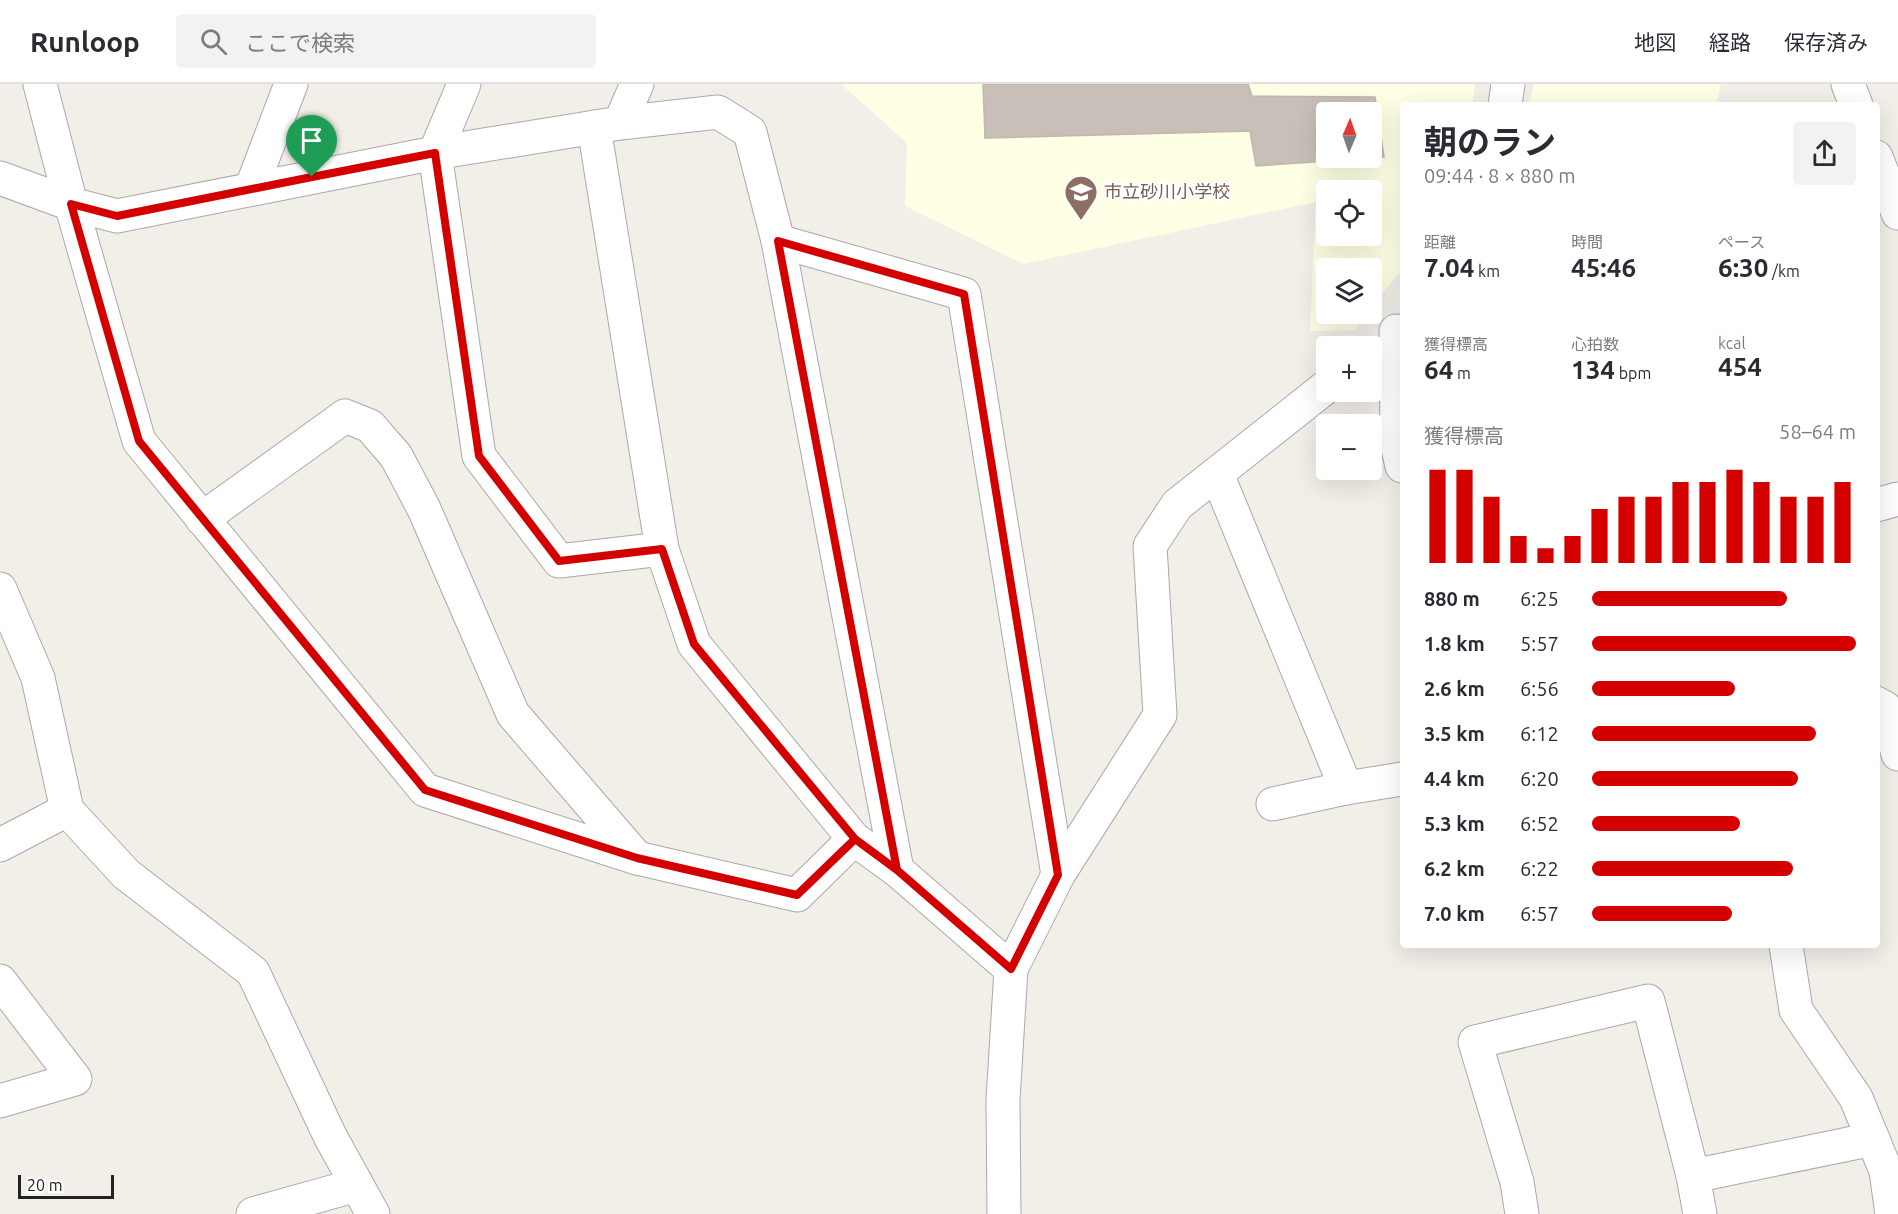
<!DOCTYPE html>
<html lang="ja">
<meta charset="utf-8">
<style>
:root{--surface:#fff;--page:#f2f2f3;--text:#2b2b33;--muted:#7c7c81;--line:#e1e1e2;--accent:#d40000}
body{margin:0;font-family:Ubuntu,"Noto Sans JP",sans-serif;background:var(--page);color:var(--text);height:100vh;display:flex;flex-direction:column;font-size:22px;white-space:nowrap}
*{box-sizing:border-box;margin:0}
p{font-size:20px;color:var(--muted)}
.icon{flex:none;width:33px;height:33px;fill:none;stroke:currentColor;stroke-width:2;stroke-linecap:round;stroke-linejoin:round}
.map{position:relative;flex:1;overflow:hidden}
.details{position:absolute;left:1400px;top:18px;width:480px;height:846px;display:flex;flex-direction:column;background:var(--surface);border-radius:6px;box-shadow:0 6px 24px #0002}
.details>*{flex:none}
.needle{width:39px;rotate:2deg}
.controls{position:absolute;left:1316px;top:18px;display:grid;gap:12px}
.controls a{display:grid;place-items:center;width:66px;height:66px;border-radius:6px;background:var(--surface);box-shadow:0 6px 24px #0002;font-size:30px}
.scale{position:absolute;left:18px;bottom:15px;width:96px;box-sizing:border-box;padding-left:6px;border:3px solid #222;border-top:0;font-size:16px;line-height:21px;white-space:nowrap;color:#222;-webkit-text-stroke:4px #fff;paint-order:stroke}
.pin{position:absolute;display:grid;place-items:center;width:51px;height:51px;color:#fff;margin:-62px -26px;border-radius:50% 50% 50% 0;rotate:-45deg;box-shadow:0 0 6px #0007}
.pin .icon{rotate:45deg}
.round{display:grid;place-items:center;flex:none;width:63px;height:63px;border-radius:6px;background:var(--page)}
.overview{display:flex;align-items:center;justify-content:space-between;height:102px;padding:0 24px}
h1{font-size:33px;font-weight:700;line-height:45px}
.stats{display:grid;grid-template-columns:repeat(3,1fr);gap:9px;height:102px;padding:6px 24px}
.stats div{display:grid;align-content:center}
.stats b{font-size:26px;font-weight:700}
.stats small{font-size:16px;font-weight:400}
.stats p{font-size:16px}
.chart{height:168px;padding:12px 24px}
.chart p{display:flex;justify-content:space-between}
.chart svg{width:100%;height:108px;margin-top:6px;stroke:var(--accent);stroke-width:6}
ul{padding:0 24px;list-style:none;font-size:20px}
li{display:grid;grid-template-columns:96px 72px 1fr;align-items:center;height:45px}
li i{height:15px;border-radius:8px;background:var(--accent)}
header{display:flex;align-items:center;gap:36px;box-sizing:border-box;height:84px;padding:0 30px;background:var(--surface);border-bottom:2px solid var(--line)}
header strong{font-size:28px}
nav{display:flex;gap:33px;margin-inline-start:auto;font-size:21px}
.search{width:420px;height:54px;background:var(--page);display:flex;align-items:center;gap:15px;box-sizing:border-box;padding:0 21px;border-radius:6px;color:var(--muted);font-size:22px}
.map>svg:first-child{display:block}
.education{fill:#ffffe5;fill-rule:evenodd}
.building{fill:#c7bfb8;stroke:#c4b6ab;stroke-width:1.5;fill-rule:evenodd}
.lines{fill:none;stroke-linecap:round;stroke-linejoin:round}
.street-casing{stroke:#a9a9a9;stroke-width:35}
.street{stroke:#fff;stroke-width:33}
.route-casing{stroke:#fff;stroke-width:12}
.route{stroke:#d40000;stroke-width:8}
.labels{text-anchor:middle;stroke-width:4.5;stroke-linejoin:round;paint-order:stroke}
.education-label{font-size:18px;fill:#785e54;stroke:#fff;text-anchor:start}
</style>
<header>
<strong>Runloop</strong>
<div class="search"><svg class="icon" aria-label="search" viewBox="0 0 24 24"><circle cx="10" cy="10" r="6"/><path d="M15 15l6 6"/></svg>ここで検索</div>
<nav><a>地図</a><a>経路</a><a>保存済み</a></nav>
</header>
<div class="map">
<svg width="1898" height="1130" viewBox="0 0 1898 1130">
<rect width="100%" height="100%" fill="#f2efe9"/>
<g class="education">
<path d="M841 0H1475L1472 21H1402V187L1393 196 1371 224V184H1326V230H1367L1354 246 1310 247 1316 118 1023 180 905 122 907 59ZM1326 28H1371V74H1326ZM1326 106H1371V152H1326Z"/>
<path d="M1534 0H1721L1716 21H1529Z"/>
</g>
<path class="building" d="M983 0H1248L1252 12 1375 13 1384 73 1256 82 1250 47 985 54ZM1326 28H1371V74H1326Z"/>
<g class="lines">
<defs>
<g id="street">
<path d="M40 0 71 120 139 357 425 706 637 774 797 811 854 755"/>
<path d="M464 0 435 69 479 372 559 477 662 465"/>
<path d="M1848 0 1856 21"/>
<path d="M1505 21 1508 0"/>
<path d="M620 39 637 0"/>
<path d="M594 43 662 465 694 560 854 755 897 786 1011 885"/>
<path d="M1876 73 1898 129"/>
<path d="M0 94 71 120 117 132 435 69 620 39 718 28 750 48 778 157 897 786"/>
<path d="M251 105 291 0"/>
<path d="M778 157 964 210 1058 791"/>
<path d="M1396 247 1397 360 1402 382"/>
<path d="M1217 390 1346 704"/>
<path d="M1876 421 1898 415"/>
<path d="M202 435 345 332 370 342 396 372 424 425 513 630 637 774"/>
<path d="M0 505 38 594 67 726 126 790 253 888 330 1052 373 1130"/>
<path d="M1876 619 1885 624 1898 670"/>
<path d="M1273 720 1346 704 1402 695"/>
<path d="M0 761 67 726"/>
<path d="M1786 861 1796 926 1856 1014 1886 1087 1892 1130"/>
<path d="M0 897 75 995 0 1017"/>
<path d="M1693 1092 1873 1055"/>
<path d="M253 1130 357 1101"/>
<path d="M1004 1130 1003 1016 1011 885 1058 791 1160 631 1150 462 1177 421 1326 303"/>
<path d="M1522 1130 1517 1098 1475 958 1648 917 1693 1092 1700 1130"/>
</g>
</defs>
<use href="#street" class="street-casing"/>
<use href="#street" class="street"/>
</g>
<g class="lines">
<defs>
<path id="route" d="M312 93 117 132 71 120 139 357 425 706 637 774 797 811 855 755 897 786 1011 885 1058 791 964 210 778 157 897 786 855 755 694 560 662 465 559 477 479 372 435 69 312 93"/>
</defs>
<use href="#route" class="route-casing"/>
<use href="#route" class="route"/>
</g>
<defs>
<symbol id="school-pin" viewBox="-11 -11 22 30"><path d="M0 17L-7.5 6A9.5 9.5 0 1 1 7.5 6Z" fill="#8d6e63" stroke="#fff"/><path d="M0-5L7-2L0 1L-7-2ZM-4 1L0 2.5L4 1V4Q0 6-4 4Z" fill="#fff"/></symbol>
</defs>
<g fill-rule="evenodd">
<use href="#school-pin" x="1062" y="89" width="38" height="52"/>
</g>
<g class="labels">
<g class="education-label">
<text x="1104" y="114">市立砂川小学校</text>
</g>
</g>
</svg>
<div class="controls">
<a><svg class="needle" viewBox="-14 -14 28 28"><path d="M0-13l5 13h-10z" fill="#e53935"/><path d="M0 13l5-13h-10z" fill="#7c7c81"/></svg></a>
<a><svg class="icon" aria-label="locate" viewBox="0 0 24 24"><circle cx="12" cy="12" r="6"/><path d="M12 2v4M12 18v4M2 12h4M18 12h4"/></svg></a>
<a><svg class="icon" aria-label="layers" viewBox="0 0 24 24"><path d="M12 4l9 5-9 5-9-5zM3 14l9 5 9-5"/></svg></a>
<a>+</a>
<a>−</a>
</div>
<div class="scale">20 m</div>
<div class="pin" style="left:312px;top:93px;background:#1e9e55"><svg class="icon" aria-label="arrive" viewBox="0 0 24 24"><path d="M6 21V4h12l-3 4 3 4H6"/></svg></div>
<section class="details">
<div class="overview"><div><h1>朝のラン</h1><p>09:44 · 8 × 880 m</p></div><a class="round"><svg class="icon" aria-label="share" viewBox="0 0 24 24"><path d="M12 15V3M7 8l5-5 5 5M5 13v7h14v-7"/></svg></a></div>
<div class="stats">
<div><p>距離</p><b>7.04<small> km</small></b></div>
<div><p>時間</p><b>45:46</b></div>
<div><p>ペース</p><b>6:30<small> /km</small></b></div>
</div>
<div class="stats">
<div><p>獲得標高</p><b>64<small> m</small></b></div>
<div><p>心拍数</p><b>134<small> bpm</small></b></div>
<div><p>kcal</p><b>454</b></div>
</div>
<div class="chart"><p><span>獲得標高</span>58–64 m</p>
<svg viewBox="0 0 160 44" preserveAspectRatio="none"><path d="M5 44V6M15 44V6M25 44V17M35 44V33M45 44V38M55 44V33M65 44V22M75 44V17M85 44V17M95 44V11M105 44V11M115 44V6M125 44V11M135 44V17M145 44V17M155 44V11"/></svg>
</div>
<ul>
<li><b>880 m</b>6:25<i style="width:74%"></i></li>
<li><b>1.8 km</b>5:57<i style="width:100%"></i></li>
<li><b>2.6 km</b>6:56<i style="width:54%"></i></li>
<li><b>3.5 km</b>6:12<i style="width:85%"></i></li>
<li><b>4.4 km</b>6:20<i style="width:78%"></i></li>
<li><b>5.3 km</b>6:52<i style="width:56%"></i></li>
<li><b>6.2 km</b>6:22<i style="width:76%"></i></li>
<li><b>7.0 km</b>6:57<i style="width:53%"></i></li>
</ul>
</section>
</div>
